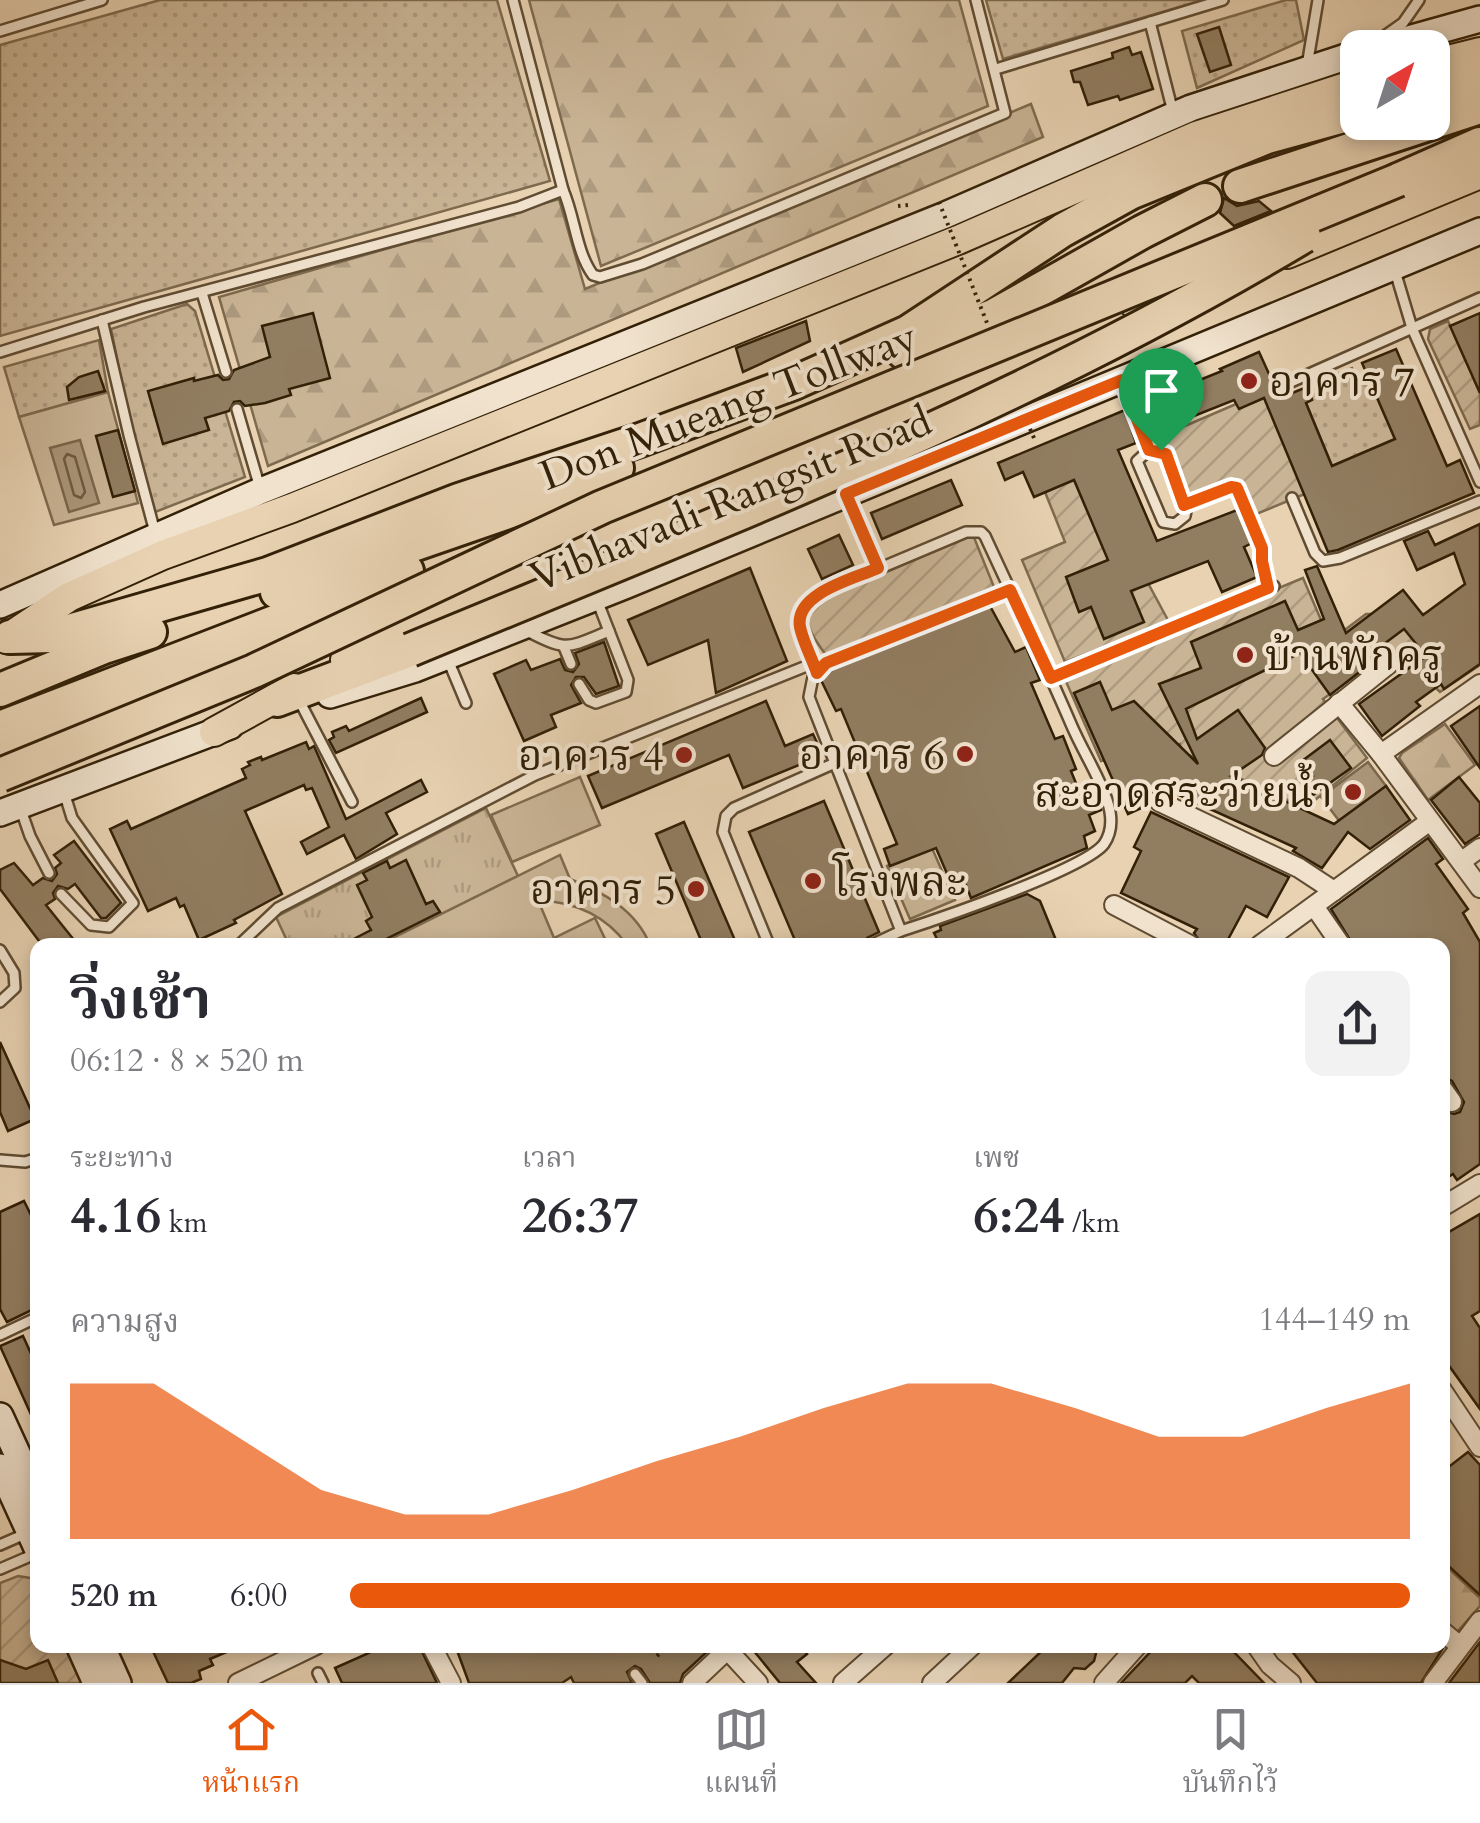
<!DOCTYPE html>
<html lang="th">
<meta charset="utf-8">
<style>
:root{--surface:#fff;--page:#f2f2f3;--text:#2b2b33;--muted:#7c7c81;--line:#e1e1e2;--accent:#ea580c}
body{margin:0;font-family:Cardo,"Noto Serif Thai",serif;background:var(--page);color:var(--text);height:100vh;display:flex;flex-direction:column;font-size:38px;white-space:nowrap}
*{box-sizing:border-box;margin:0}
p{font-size:32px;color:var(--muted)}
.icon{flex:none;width:55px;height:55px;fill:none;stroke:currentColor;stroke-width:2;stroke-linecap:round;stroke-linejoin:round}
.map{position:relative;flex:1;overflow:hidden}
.sheet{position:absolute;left:30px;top:938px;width:1420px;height:715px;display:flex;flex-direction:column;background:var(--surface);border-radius:20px;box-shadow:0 5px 15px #0003}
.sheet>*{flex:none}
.needle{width:65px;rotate:39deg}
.controls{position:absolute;left:1340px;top:30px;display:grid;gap:20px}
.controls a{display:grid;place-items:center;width:110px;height:110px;border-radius:20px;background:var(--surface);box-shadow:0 5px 15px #0003;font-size:50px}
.pin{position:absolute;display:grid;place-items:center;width:85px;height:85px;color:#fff;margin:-102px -42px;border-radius:50% 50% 50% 0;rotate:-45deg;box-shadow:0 0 10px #0007}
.pin .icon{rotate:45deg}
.round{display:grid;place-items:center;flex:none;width:105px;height:105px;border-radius:20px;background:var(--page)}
.headline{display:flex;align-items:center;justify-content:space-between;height:170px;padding:0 40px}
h1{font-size:55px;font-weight:700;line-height:75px}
.figures{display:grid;grid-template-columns:repeat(3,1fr);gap:15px;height:170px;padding:10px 40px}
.figures div{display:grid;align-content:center}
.figures b{font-size:50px;font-weight:700}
.figures small{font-size:28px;font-weight:400}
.figures p{font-size:28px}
.chart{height:280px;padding:20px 40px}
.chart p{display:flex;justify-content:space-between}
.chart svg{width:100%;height:180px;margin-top:10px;fill:var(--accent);opacity:.7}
ul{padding:0 40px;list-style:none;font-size:32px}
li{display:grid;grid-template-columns:160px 120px 1fr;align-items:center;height:75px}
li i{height:25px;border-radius:12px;background:var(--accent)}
.menu{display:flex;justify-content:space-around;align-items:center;height:140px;border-top:2px solid var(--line);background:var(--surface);font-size:28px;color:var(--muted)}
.menu a{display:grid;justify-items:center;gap:5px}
.menu .current{color:var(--accent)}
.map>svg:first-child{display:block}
.grass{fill:url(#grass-dots);stroke:#7e6a4e;stroke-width:2.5}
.forest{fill:url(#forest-firs);stroke:#7e6a4e;stroke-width:2.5}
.park{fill:url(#park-tufts);stroke:#7e6a4e;stroke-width:2.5}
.garden{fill:url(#garden-furrows);stroke:#7e6a4e;stroke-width:2.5}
.pitch{fill:#c9b495;stroke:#7e6a4e;stroke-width:2.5}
.water{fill:#aa9578;stroke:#7a664b;stroke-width:2.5}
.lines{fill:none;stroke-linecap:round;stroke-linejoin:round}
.shore{stroke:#6e5a40;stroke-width:2.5}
.building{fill:#917d60;stroke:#322007;stroke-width:2.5}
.service-casing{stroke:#604c32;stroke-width:14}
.minor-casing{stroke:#604c32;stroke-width:22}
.secondary-casing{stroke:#322007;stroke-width:30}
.trunk-casing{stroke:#322007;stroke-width:32}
.motorway-casing{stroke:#322007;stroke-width:38}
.path{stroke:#322007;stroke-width:4;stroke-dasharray:2.5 5;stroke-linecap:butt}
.service{stroke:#f0e2cd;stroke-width:9}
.minor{stroke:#f0e2cd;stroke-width:18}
.secondary{stroke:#f0e2cd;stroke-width:25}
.trunk{stroke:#e8d2b2;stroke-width:28}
.motorway{stroke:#e8d2b2;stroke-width:32}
.motorway-bridge-casing{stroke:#322007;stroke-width:38;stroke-linecap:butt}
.path-bridge{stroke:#322007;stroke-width:4;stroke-dasharray:2.5 5;stroke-linecap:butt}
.motorway-bridge{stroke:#e8d2b2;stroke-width:32}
.route-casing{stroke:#fff;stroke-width:20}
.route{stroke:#ea580c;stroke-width:12}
.poi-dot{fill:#8f2418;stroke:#f0e2cd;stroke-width:4}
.labels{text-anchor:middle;stroke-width:8;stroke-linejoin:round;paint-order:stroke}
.poi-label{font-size:42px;fill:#322007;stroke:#f0e2cd;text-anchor:end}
.street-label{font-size:42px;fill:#322007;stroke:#f0e2cd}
</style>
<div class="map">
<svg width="1480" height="1683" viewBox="0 0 1480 1683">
<defs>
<pattern id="grass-dots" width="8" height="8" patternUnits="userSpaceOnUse" patternTransform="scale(2.5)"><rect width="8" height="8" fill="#c9b495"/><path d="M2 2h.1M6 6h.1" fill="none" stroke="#ad9a7f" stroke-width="1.8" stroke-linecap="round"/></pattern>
<pattern id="forest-firs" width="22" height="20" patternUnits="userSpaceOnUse" patternTransform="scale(2.5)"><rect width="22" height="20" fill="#c9b495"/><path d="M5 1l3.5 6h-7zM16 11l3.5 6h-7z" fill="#ad9a7f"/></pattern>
<pattern id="park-tufts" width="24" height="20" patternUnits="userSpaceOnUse" patternTransform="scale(2.5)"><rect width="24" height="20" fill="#c9b495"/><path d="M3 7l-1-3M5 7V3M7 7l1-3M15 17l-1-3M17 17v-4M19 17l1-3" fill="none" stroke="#ad9a7f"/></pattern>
<pattern id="garden-furrows" width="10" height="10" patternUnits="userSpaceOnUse" patternTransform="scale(2.5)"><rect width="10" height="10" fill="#c9b495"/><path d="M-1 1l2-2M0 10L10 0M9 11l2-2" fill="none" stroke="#ad9a7f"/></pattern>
</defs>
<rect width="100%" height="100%" fill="#e8d2b2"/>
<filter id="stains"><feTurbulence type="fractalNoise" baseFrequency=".002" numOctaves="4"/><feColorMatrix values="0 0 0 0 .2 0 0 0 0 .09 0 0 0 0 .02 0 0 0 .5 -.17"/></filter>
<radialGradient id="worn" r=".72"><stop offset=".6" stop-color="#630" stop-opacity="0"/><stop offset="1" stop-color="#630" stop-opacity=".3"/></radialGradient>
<g class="grass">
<path d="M160 0H497L550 181 0 336V45Z"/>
<path d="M986 0H1203L1003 59Z"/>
<path d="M1286 0H1296L1304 40 1197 88 1182 31Z"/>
<path d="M187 304 195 311 245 477 155 512 137 456 111 329Z"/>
<path d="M99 340 108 392 19 417 4 367Z"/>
<path d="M1352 368 1357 379 1367 375 1395 439 1332 466 1306 403 1312 399 1307 387Z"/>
</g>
<g class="forest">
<path d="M529 0H959L988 106 601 266Z"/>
<path d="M1031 104 1043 137 268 466 219 297 559 199 585 289Z"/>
<path d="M1445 724 1475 765 1428 800 1399 758 1402 753Z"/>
<path d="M1443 1563 1480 1598V1606L1457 1632 1443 1620Z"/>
</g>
<path class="park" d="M486 808 518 876 379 945H289L276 917Z"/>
<g class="garden">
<path d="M1448 321 1480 393V425L1470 429 1428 339 1430 329Z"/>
<path d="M1264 392 1307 493 1254 515 1235 480 1187 500 1157 438Z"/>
<path d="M1087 470 1169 622 1065 662 1022 560 1065 542 1045 492Z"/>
<path d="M973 535 994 587 826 655C815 640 801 623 811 604Z"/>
<path d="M1303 578 1330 641 1366 614H1429L1480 601V665L1440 692 1420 673 1398 683 1405 663 1394 653H1387L1323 699 1367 758 1305 808 1180 751V744L1101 761 1064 677Z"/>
<path d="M18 1576 37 1579 38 1645H71L87 1683H0V1583Z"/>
</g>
<g class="pitch">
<path d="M108 392 138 503 54 525 19 417Z"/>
<path d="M580 777 600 825 512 862 491 815Z"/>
<path d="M931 846 955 900 910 919 887 866Z"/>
<path d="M560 855 570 879C603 892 636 910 650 945H627C605 914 574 902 538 900L554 938 595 918 608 945H379Z"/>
</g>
<g class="water">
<path d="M80 440 99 503 69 512 50 448Z"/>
<path d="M1368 762 1386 786 1350 813 1346 830 1321 797Z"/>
</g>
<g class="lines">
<path class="shore" d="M67 454 75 457 85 492 81 498 74 495 64 459Z"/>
</g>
<g class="building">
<path d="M1219 27 1231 65 1210 72 1197 34Z"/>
<path d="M1129 47 1132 55 1141 52 1153 89 1120 100 1118 96 1088 105 1080 82H1074L1071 71 1113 58 1112 53Z"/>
<path d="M1224 198 1237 206 1259 201 1271 211 1234 226 1220 213Z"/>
<path d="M313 313 330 378 289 389 291 395 265 403 245 406 240 401 234 402 229 411 205 418 209 430 163 444 148 391 194 378V381L218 375 223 380 229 379 234 370 270 357 262 326Z"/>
<path d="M1480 313V393L1450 326Z"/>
<path d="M806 321 810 341 743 372 736 348Z"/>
<path d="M1396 349 1447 466 1460 460 1474 493 1338 550 1328 552 1264 398 1239 409 1234 400 1151 433 1140 404 1222 371 1220 369 1259 352 1280 398 1307 387 1312 400 1306 403 1332 466 1395 439 1362 363Z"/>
<path d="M98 371 105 391 69 400 67 387 79 377Z"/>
<path d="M1125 410 1136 443 1118 450 1157 541 1237 510 1252 543 1244 547 1257 577 1222 592 1208 561 1131 591 1144 622 1104 639 1091 607 1079 612 1066 577 1108 560 1074 480 1034 497 1023 472 1005 480 998 463Z"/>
<path d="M118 430 135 491 113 497 96 436Z"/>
<path d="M951 480 962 505 882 539 871 513Z"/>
<path d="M1480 524V664L1444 689 1441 684 1416 702 1420 706 1382 736 1359 704 1426 656 1404 629 1380 647 1374 639 1354 656 1362 670 1330 695 1300 653 1186 709 1197 739 1238 710 1265 748 1262 755 1231 776 1334 824 1386 786 1410 820 1370 849 1348 832 1322 868 1293 851 1296 848 1157 785 1148 805 1128 814 1074 693 1100 682 1112 710 1134 701 1198 764 1159 684 1201 668 1191 642 1285 601 1298 630 1324 619 1305 570 1317 566 1346 633 1403 590 1423 615 1465 584 1454 553 1417 570 1404 541 1428 531 1435 545Z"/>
<path d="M839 535 853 565 822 579 808 549Z"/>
<path d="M750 568 787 661 716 693 708 640 648 665 628 620Z"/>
<path d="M990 606 1015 652 1026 647 1040 680 1031 683 1055 739 1063 736 1076 769 1071 771 1084 803 1099 801 1101 810 1089 815 1095 831 1084 836 1087 848 971 898 966 885 954 890 936 848 890 866 884 849 897 844 841 709 836 711 821 680 832 670Z"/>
<path d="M604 642 619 686 596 694 584 677H576L571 685 581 703 551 715 556 727 524 741 494 674 526 660 531 670 560 659 565 670 573 672 579 664 575 653Z"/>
<path d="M421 698 427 712 336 753 329 740 334 737 332 732 346 726 349 731Z"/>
<path d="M766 701 785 746 813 734 821 751 814 754 816 758 743 788 729 755 602 808 588 776Z"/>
<path d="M1480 706V768L1451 726Z"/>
<path d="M1330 740 1351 768 1313 795 1303 783 1313 776 1302 761Z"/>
<path d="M306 742 309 749 314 746 346 819 421 780 427 792 386 813 397 834 356 859 344 835 307 854 301 842 329 827 312 788 306 790 304 785 245 811 282 894 234 920 236 923 199 940 184 905 180 907 176 898 148 911 110 829 127 821 131 829 246 778 242 769 250 765 248 762 261 757 262 760Z"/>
<path d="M1459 777 1480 803V834L1465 844 1431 800Z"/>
<path d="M824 801 879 932 867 938 863 945H797L749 832Z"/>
<path d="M1151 812 1289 877 1267 917 1246 906 1225 945H1202L1194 933 1197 929 1121 893 1141 851 1134 847Z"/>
<path d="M684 822 737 945H703L656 834Z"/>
<path d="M1428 838 1443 859 1436 864 1468 909 1463 913 1480 942V1164L1457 1180 1453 1174 1442 1181V1110L1454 1114 1460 1112 1464 1102 1452 1081 1442 1076V945H1353L1331 909Z"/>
<path d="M74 841 121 903 106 918H101L75 884 68 889 58 886 53 893 55 899 46 905 78 945H42L0 889V870L14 863 33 885 43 878 52 881 57 874 55 868 61 863 54 855Z"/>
<path d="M406 860 426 904 433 901 440 912 374 945H342L371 930 366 921 372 917 357 885 367 880 363 873 387 861 390 868Z"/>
<path d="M1027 894 1040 901 1058 945H940L934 933 941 930 940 926Z"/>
<path d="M0 1042 35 1119 8 1131 0 1112Z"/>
<path d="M24 1201 32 1217 38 1214V1307L7 1322 0 1309V1212Z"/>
<path d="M1480 1214V1311L1472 1316 1480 1328V1409L1442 1356V1236Z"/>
<path d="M23 1336 38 1369V1430L0 1346Z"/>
<path d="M1468 1452 1480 1465V1595L1442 1560V1472Z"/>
<path d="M1480 1642V1683H1449Z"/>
<path d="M150 1645H243L210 1659 213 1665 199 1671 201 1679 191 1683H168Z"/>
<path d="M365 1645H419L437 1683H342L335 1668 369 1653Z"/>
<path d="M455 1645H708L711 1648 683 1674 680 1683H650L641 1669 635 1666 627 1672 632 1683H574L571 1677 562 1683H469Z"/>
<path d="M749 1645H799L807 1654 797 1662 816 1683H780Z"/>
<path d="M1048 1645H1089L1096 1653 1094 1661 1085 1669 1074 1668 1062 1683H1008Z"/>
<path d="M1157 1645H1227L1264 1683H1199L1192 1676 1185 1683H1121Z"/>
<path d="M1287 1645H1439L1443 1648 1421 1683H1317Z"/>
<path d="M0 1660 26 1669 48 1660 58 1683H0Z"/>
</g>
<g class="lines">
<defs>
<g id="service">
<path d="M513 0 563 190"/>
<path d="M1150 22 1173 112"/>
<path d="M0 31 102 0"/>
<path d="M1386 35 1403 23 1419 0"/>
<path d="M1307 66 1318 0"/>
<path d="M996 69 1223 0"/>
<path d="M1395 271 1412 328 1480 482"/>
<path d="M202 293 226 372"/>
<path d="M102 320 129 435 156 536"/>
<path d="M0 352 144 307 519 207 563 190C575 217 576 252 593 275L600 277 642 264 1005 113 976 0"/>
<path d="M1122 381 1149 450 1137 461 1163 522 1175 524 1185 516 1186 511 1169 460 1161 450H1149"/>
<path d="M1282 386 1480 298"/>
<path d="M237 409 260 488"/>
<path d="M847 496 878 569 966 532H981L985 536C1014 599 1044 661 1071 724 1082 750 1098 774 1107 800 1112 815 1113 831 1104 844 1085 869 938 919 901 931L809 697 813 677 827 663 1010 589"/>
<path d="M1292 498 1315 553 1323 561 1340 558 1480 501"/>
<path d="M1184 505 1231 487 1237 488 1263 548 1262 561 1268 588"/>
<path d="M527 631C568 652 567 648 609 631"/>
<path d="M564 647 571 664"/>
<path d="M448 660 466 703"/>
<path d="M815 667C811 655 804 642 801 629 793 593 853 579 878 569"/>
<path d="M1051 678 1274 586"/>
<path d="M579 684 589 700 596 703 626 692 628 680 597 600"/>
<path d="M301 704 352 802"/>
<path d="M20 807 30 836 49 873"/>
<path d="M61 894 91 925 109 927 133 903 72 818 64 792"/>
<path d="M239 945 278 908 535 775 814 663"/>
<path d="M769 945 723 832 726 816 734 808 835 763"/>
<path d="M871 945 901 931"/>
<path d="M0 950 14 973 15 988 0 1002"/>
<path d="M0 1160 25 1162 38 1158"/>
<path d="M0 1335 38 1317"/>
<path d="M0 1545 25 1534"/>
<path d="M0 1569 35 1554"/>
<path d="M318 1673 323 1683"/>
<path d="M635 1674 642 1683"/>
</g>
<g id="minor">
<path d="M1339 703 1381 754 1480 888"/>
<path d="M1381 754 1480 684"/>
<path d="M1274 756 1389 664"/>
<path d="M1160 802 1299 868 1334 891"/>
<path d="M1462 861 1480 848"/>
<path d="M1114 905 1190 945"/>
<path d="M1314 906 1341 945"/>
<path d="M1260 945 1430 821"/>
<path d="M1442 1088 1452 1102"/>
<path d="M1442 1207 1480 1184"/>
<path d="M1442 1390 1480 1447"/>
<path d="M1442 1631 1460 1646"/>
<path d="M431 1645 451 1683"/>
<path d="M723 1645 758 1683"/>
<path d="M1256 1645 1270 1665 1291 1683"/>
<path d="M238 1683 316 1645"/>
<path d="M692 1683 727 1650"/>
<path d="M843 1683 886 1645"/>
<path d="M932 1683 973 1645"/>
<path d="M1104 1683 1138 1645"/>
<path d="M1433 1683 1480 1621"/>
</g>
<g id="secondary">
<path d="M1376 48 1480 19"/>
<path d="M0 605 258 492 943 216 1191 108 1358 53"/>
<path d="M330 695 415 669 627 585 1480 231"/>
<path d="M0 813 230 726"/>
<path d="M0 1416 38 1499"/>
<path d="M0 1467 38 1550"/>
<path d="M79 1645 96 1683"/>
<path d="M101 1645 118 1683"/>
</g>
<g id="trunk">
<path d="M1432 64 1480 52"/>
<path d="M1287 254 1480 174"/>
<path d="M507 563 629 528 1114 326"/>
<path d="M6 639 69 597 163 555 292 508 958 240 1196 136 1358 83"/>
<path d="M345 660 551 564"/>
<path d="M214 732 294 688"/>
<path d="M0 750 342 615"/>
</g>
<g id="motorway">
<path d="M1432 93 1480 82"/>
<path d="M1398 180 1480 144"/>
<path d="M1240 186 1480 107"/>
<path d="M903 352 995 315 1142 232 1205 200"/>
<path d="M277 592 508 512 617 468"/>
<path d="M10 637 52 636 268 574 459 500 640 440 794 383 908 332 1063 230 1130 193 1267 137 1358 112"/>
<path d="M0 690 104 647 150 632"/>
<path d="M277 700 410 650"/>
<path d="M0 728 407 571"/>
</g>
</defs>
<use href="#service" class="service-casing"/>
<use href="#minor" class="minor-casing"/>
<use href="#secondary" class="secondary-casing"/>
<use href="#trunk" class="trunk-casing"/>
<use href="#motorway" class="motorway-casing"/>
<g class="path">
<path d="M898 206 909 205"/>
<path d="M657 1656 669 1645"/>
</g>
<use href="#service" class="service"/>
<use href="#minor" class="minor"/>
<use href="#secondary" class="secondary"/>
<use href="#trunk" class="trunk"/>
<use href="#motorway" class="motorway"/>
<defs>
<g id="motorway-bridge">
<path d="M410 650C714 524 1021 406 1304 236"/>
<path d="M0 775 254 671 602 507 1398 180"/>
</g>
</defs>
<use href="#motorway-bridge" class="motorway-bridge-casing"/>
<g class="path-bridge">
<path d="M939 202 987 323"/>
<path d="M1024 415 1034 438"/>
</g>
<use href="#motorway-bridge" class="motorway-bridge"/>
</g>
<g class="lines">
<defs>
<path id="route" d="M1122 380 1149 450 1166 454 1184 505 1231 487 1237 488 1262 548V561L1268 588 1051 678 1010 590 826 663 817 673C812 658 803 642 800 627 794 593 854 579 878 568L846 494Z"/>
</defs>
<use href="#route" class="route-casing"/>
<use href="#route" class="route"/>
</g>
<g class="poi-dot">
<circle cx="1249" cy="381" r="10"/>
<circle cx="1245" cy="655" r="10"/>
<circle cx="965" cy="754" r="10"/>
<circle cx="684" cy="755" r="10"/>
<circle cx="1353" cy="792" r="10"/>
<circle cx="813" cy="881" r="10"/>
<circle cx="696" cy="889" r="10"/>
</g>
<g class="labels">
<g class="poi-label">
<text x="1269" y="396" text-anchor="start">อาคาร 7</text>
<text x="1265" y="670" text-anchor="start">บ้านพักครู</text>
<text x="945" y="769">อาคาร 6</text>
<text x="664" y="770">อาคาร 4</text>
<text x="1333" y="807">สะอาดสระว่ายน้ำ</text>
<text x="833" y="896" text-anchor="start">โรงพละ</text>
<text x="676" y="904">อาคาร 5</text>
</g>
<g class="street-label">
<text transform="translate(728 405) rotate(-21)" y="15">Don Mueang Tollway</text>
<text transform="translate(730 498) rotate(-22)" y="15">Vibhavadi Rangsit Road</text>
</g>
</g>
<rect width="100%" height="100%" filter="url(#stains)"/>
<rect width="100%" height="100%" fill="url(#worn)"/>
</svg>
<div class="controls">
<a><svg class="needle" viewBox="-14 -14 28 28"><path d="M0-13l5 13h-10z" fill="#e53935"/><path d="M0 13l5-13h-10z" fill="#7c7c81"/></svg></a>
</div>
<div class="pin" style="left:1161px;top:450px;background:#1e9e55"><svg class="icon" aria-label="arrive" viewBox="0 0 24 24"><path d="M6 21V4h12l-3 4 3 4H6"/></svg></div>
<section class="sheet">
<div class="headline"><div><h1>วิ่งเช้า</h1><p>06:12 · 8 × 520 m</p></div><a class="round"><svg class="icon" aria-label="share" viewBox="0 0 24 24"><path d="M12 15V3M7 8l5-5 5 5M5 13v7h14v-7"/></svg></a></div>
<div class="figures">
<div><p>ระยะทาง</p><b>4.16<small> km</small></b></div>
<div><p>เวลา</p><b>26:37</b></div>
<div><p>เพซ</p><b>6:24<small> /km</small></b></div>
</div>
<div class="chart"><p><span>ความสูง</span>144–149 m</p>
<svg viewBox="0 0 160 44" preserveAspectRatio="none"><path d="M0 44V6L10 6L20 19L30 32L40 38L50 38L60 32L70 25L80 19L90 12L100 6L110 6L120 12L130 19L140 19L150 12L160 6V44z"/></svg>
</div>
<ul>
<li><b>520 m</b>6:00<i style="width:100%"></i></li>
</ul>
</section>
</div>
<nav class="menu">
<a class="current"><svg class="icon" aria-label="home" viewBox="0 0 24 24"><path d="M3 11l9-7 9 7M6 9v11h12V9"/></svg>หน้าแรก</a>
<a><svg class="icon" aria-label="map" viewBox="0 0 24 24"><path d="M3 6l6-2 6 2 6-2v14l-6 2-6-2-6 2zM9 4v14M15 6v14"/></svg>แผนที่</a>
<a><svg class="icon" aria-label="saved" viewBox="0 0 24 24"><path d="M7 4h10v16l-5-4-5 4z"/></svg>บันทึกไว้</a>
</nav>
